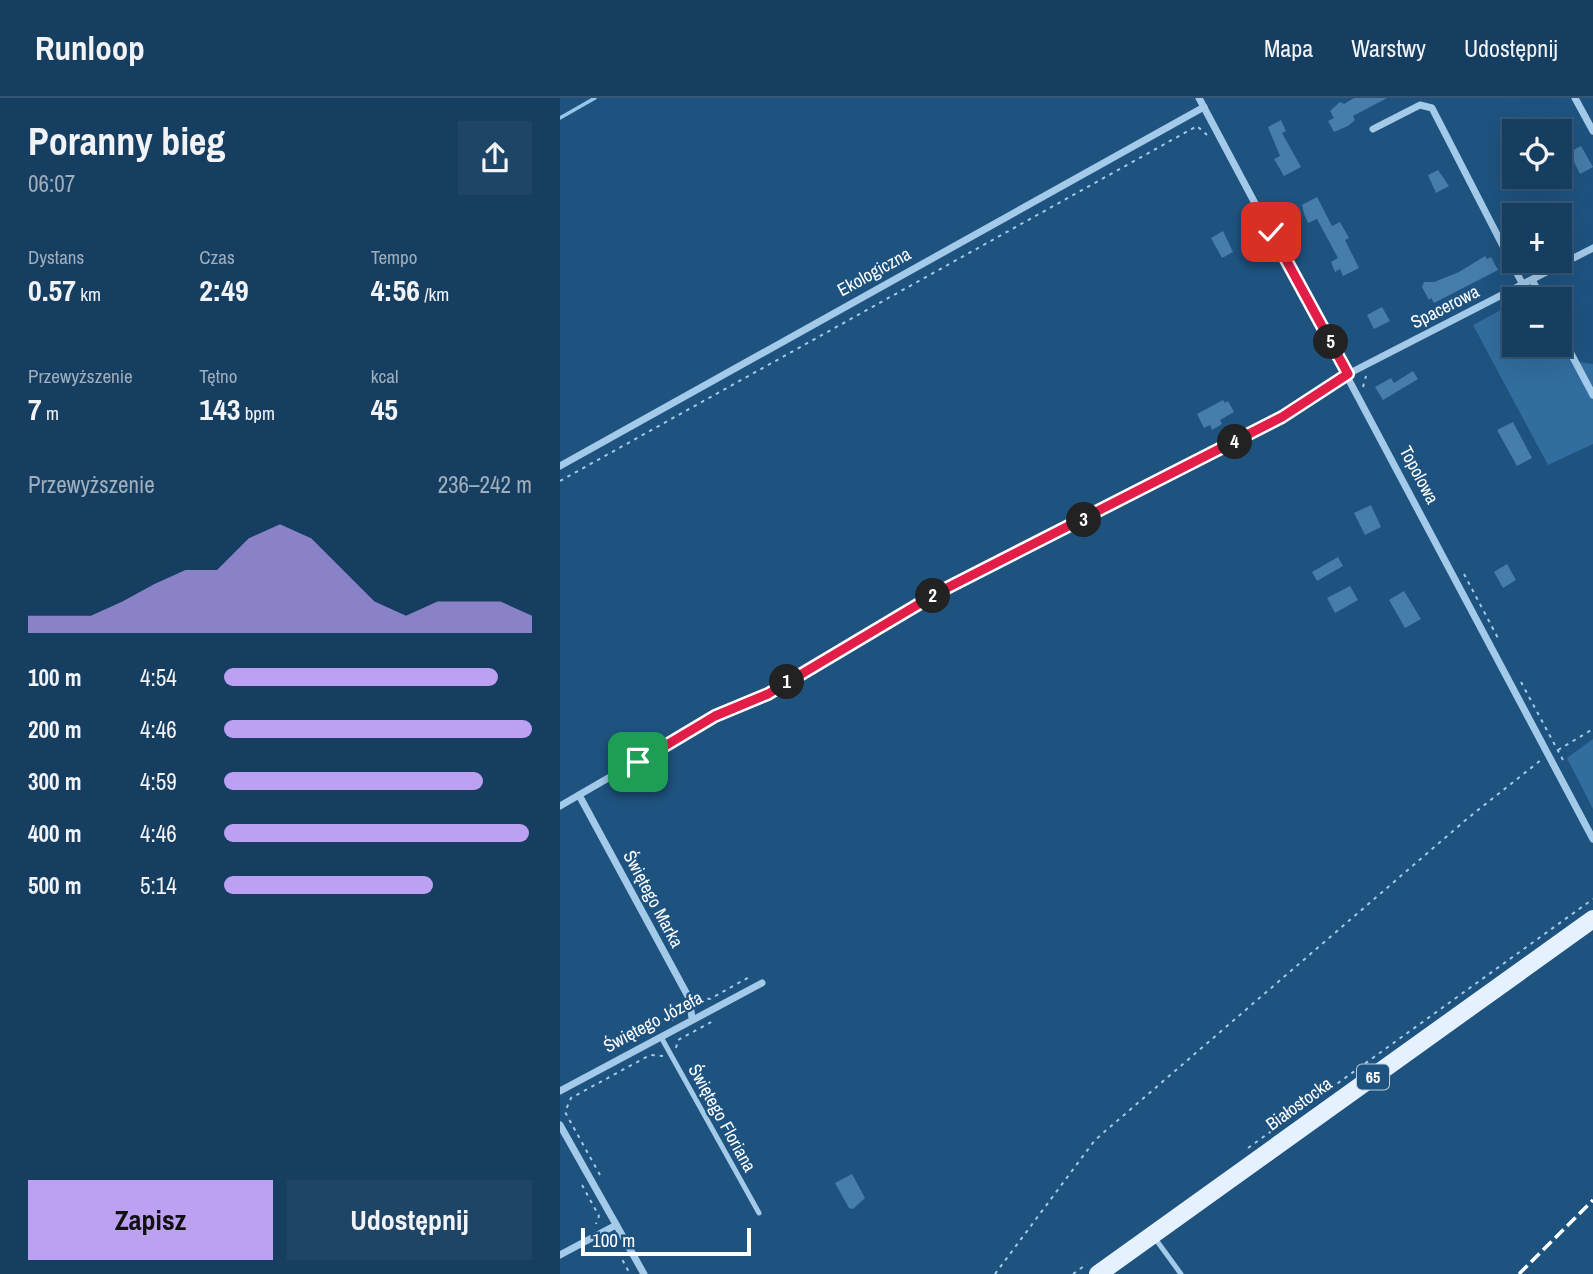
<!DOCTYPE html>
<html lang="pl">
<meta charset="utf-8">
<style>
:root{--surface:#163e60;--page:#1f4566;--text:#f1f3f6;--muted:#9eaebd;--line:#355775;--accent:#bca0f2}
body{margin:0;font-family:"Archivo Narrow",sans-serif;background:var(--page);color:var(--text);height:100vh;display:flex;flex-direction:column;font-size:26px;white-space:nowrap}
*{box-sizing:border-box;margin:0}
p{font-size:23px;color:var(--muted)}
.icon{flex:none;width:38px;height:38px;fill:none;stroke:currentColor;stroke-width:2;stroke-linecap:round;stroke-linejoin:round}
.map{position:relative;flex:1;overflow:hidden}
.drawer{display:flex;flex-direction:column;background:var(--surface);width:560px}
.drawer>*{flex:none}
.controls{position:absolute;left:942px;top:21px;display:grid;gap:14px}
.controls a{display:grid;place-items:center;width:70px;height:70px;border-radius:0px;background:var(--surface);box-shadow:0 7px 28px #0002,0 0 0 2px var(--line);font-size:35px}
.scale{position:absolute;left:21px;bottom:18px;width:170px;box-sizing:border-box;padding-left:7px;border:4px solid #fff;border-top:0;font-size:19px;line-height:24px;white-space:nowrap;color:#fff;-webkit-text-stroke:5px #1e5380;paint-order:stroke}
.pin{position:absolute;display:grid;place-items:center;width:60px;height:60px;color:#fff;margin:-30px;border-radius:14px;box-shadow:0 4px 10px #0006}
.km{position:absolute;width:35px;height:35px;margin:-18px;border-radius:50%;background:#222;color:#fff;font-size:19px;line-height:35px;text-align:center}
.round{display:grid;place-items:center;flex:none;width:74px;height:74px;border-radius:0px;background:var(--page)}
.overview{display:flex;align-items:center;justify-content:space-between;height:119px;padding:0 28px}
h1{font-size:38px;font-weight:800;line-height:52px}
.metrics{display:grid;grid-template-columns:repeat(3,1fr);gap:10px;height:119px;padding:7px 28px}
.metrics div{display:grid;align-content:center}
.metrics b{font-size:30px;font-weight:800}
.metrics small{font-size:19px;font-weight:400}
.metrics p{font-size:19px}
.chart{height:196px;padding:14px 28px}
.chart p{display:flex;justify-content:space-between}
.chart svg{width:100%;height:126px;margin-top:7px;fill:var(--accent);opacity:.7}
.cta{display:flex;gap:14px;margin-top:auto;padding:14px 28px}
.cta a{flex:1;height:80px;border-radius:0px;background:var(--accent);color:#111;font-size:28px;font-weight:800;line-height:80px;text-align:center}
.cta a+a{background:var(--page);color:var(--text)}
ul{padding:0 28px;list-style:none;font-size:23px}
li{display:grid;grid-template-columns:112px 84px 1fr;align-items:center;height:52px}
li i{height:18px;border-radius:9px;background:var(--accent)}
header{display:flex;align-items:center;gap:42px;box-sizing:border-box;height:98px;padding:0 35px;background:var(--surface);border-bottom:2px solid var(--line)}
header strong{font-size:33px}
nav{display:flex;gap:38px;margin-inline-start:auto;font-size:24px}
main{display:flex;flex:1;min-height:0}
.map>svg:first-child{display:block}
.green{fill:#316d9f}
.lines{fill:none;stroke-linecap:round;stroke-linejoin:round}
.stream{stroke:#96c6ea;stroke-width:3.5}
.building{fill:#467daa}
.path{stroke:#a3cae9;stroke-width:2;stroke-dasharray:3.5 5;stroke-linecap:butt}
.service{stroke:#a3cae9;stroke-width:5}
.minor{stroke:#a3cae9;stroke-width:7}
.primary{stroke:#e5f1fe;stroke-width:18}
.rail{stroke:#fff;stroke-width:3.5;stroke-dasharray:12 5;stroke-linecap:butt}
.route-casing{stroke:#fff;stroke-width:14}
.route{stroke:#e11d48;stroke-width:9}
.labels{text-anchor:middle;stroke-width:5;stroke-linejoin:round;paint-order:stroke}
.shield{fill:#1e5380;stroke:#bccbd9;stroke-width:2}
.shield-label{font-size:16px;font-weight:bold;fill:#fff}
.street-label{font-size:18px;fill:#fff;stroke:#1e5380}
</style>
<header>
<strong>Runloop</strong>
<nav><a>Mapa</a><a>Warstwy</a><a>Udostępnij</a></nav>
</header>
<main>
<section class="drawer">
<div class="overview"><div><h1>Poranny bieg</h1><p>06:07</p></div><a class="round"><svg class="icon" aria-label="share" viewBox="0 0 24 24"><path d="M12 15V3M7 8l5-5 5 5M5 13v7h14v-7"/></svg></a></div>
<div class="metrics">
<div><p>Dystans</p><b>0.57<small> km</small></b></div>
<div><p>Czas</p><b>2:49</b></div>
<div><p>Tempo</p><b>4:56<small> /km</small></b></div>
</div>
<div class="metrics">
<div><p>Przewyższenie</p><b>7<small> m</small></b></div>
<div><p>Tętno</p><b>143<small> bpm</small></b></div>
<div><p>kcal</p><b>45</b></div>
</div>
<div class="chart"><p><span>Przewyższenie</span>236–242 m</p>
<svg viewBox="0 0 160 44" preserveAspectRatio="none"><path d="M0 44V38L10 38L20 38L30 33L40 27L50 22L60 22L70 11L80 6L90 11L100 22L110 33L120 38L130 33L140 33L150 33L160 38V44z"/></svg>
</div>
<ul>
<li><b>100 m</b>4:54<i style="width:89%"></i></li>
<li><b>200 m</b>4:46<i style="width:100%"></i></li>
<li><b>300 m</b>4:59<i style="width:84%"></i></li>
<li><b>400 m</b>4:46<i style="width:99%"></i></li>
<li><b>500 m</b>5:14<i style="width:68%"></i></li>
</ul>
<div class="cta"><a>Zapisz</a><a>Udostępnij</a></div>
</section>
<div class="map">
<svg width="1033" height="1176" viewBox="0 0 1033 1176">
<rect width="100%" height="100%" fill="#1e5380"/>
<g class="green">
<path d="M954 205V247H994C1002 262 1017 264 1033 266V346L988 367 913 227Z"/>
<path d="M1033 641V711L1007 660Z"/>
</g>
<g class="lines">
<path class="stream" d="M0 20 35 0"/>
</g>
<g class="building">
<path d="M794 0H827L793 18 795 22 788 28 774 34 768 23 774 20 770 13 780 4 784 6Z"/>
<path d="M721 22 726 33 722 35 741 69 724 78 714 61 720 58 708 29Z"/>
<path d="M1021 48 1033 69 1020 76 1009 54Z"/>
<path d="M878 72 889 88 876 95 868 77Z"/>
<path d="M757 99 772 128 780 124 789 140 785 142 799 170 783 178 780 171 775 174 771 164 778 160 757 121 748 125 744 116 742 107Z"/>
<path d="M663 133 673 154 662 160 651 140Z"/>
<path d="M925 158 927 161 931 159 938 172 874 205 871 200 869 202 862 189 864 184H874L899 174Z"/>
<path d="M822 209 830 223 814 231 807 217Z"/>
<path d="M853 273 858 281 823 302 815 289 831 280 834 285Z"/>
<path d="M663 302 665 305 668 303 674 314 660 322 662 326 652 332 650 327 644 330 637 316Z"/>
<path d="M953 324 972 360 957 368 937 332Z"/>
<path d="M811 407 821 429 805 437 794 415Z"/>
<path d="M778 459 783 468 757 483 752 474Z"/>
<path d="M947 466 956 482 943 490 934 474Z"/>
<path d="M790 488 798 502 775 515 767 500Z"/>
<path d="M844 493 861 521 845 530 829 502Z"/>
<path d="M292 1076 305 1100 293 1111 289 1110 275 1085Z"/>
</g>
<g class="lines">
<g class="path">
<path d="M803 289 806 278"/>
<path d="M0 383 637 28 647 37"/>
<path d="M904 476 939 542"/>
<path d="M961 584 1003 662"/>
<path d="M998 652 1033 631"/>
<path d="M139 899 150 901 191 878"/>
<path d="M112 922 121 915"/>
<path d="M116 950 118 942 155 922"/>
<path d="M688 1050 1033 801"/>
<path d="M40 1077 5 1014 11 1000 90 957 103 958"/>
<path d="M22 1087 39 1118 36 1126"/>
<path d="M46 1145 55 1148 70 1176"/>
<path d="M435 1176 535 1042 908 720 981 662"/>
<path d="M513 1176 527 1166"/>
</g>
<g class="service">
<path d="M101 939 199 1115"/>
<path d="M594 1139 621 1176"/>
</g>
<g class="minor">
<path d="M639 0 1033 741"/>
<path d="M1015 0 1033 33"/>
<path d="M813 31 860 7 872 10 963 187"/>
<path d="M972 182 983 201"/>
<path d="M999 233 1033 297"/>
<path d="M0 368 644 9"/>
<path d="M19 697 129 900 132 920"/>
<path d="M0 708 155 618 208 596 379 494 722 319 788 276 1033 150"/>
<path d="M0 993 202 885"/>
<path d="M0 1027 84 1176"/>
<path d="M0 1157 56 1127"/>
</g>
<path class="primary" d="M538 1176 1033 821"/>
<path class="rail" d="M959 1176 1033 1102"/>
</g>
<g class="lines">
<defs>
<path id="route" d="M78 664 155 618 208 596 379 494 722 319 788 276 711 134"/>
</defs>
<use href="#route" class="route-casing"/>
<use href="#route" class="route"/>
</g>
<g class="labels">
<rect class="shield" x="797" y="966.5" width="32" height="25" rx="5"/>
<g class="shield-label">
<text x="813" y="985">65</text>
</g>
<g class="street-label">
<text transform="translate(314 174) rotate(-29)" y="6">Ekologiczna</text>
<text transform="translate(885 209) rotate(-27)" y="6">Spacerowa</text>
<text transform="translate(859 377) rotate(62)" y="6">Topolowa</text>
<text transform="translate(93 801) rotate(62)" y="6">Świętego Marka</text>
<text transform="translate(93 924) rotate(-28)" y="6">Świętego Józefa</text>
<text transform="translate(739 1006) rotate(-36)" y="6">Białostocka</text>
<text transform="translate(162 1020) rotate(61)" y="6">Świętego Floriana</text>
</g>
</g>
</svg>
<div class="controls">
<a><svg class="icon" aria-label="locate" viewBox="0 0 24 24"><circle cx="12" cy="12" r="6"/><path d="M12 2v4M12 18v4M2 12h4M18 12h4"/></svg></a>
<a>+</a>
<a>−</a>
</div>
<div class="scale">100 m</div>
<div class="pin" style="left:78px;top:664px;background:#1e9e55"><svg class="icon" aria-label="arrive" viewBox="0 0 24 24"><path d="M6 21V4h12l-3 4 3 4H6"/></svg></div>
<div class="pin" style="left:711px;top:134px;background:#d93025"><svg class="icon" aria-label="check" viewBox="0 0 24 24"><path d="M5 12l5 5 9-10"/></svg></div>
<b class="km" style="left:227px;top:584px">1</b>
<b class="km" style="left:373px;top:498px">2</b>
<b class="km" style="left:524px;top:422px">3</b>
<b class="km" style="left:675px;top:344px">4</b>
<b class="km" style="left:771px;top:244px">5</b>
</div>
</main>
